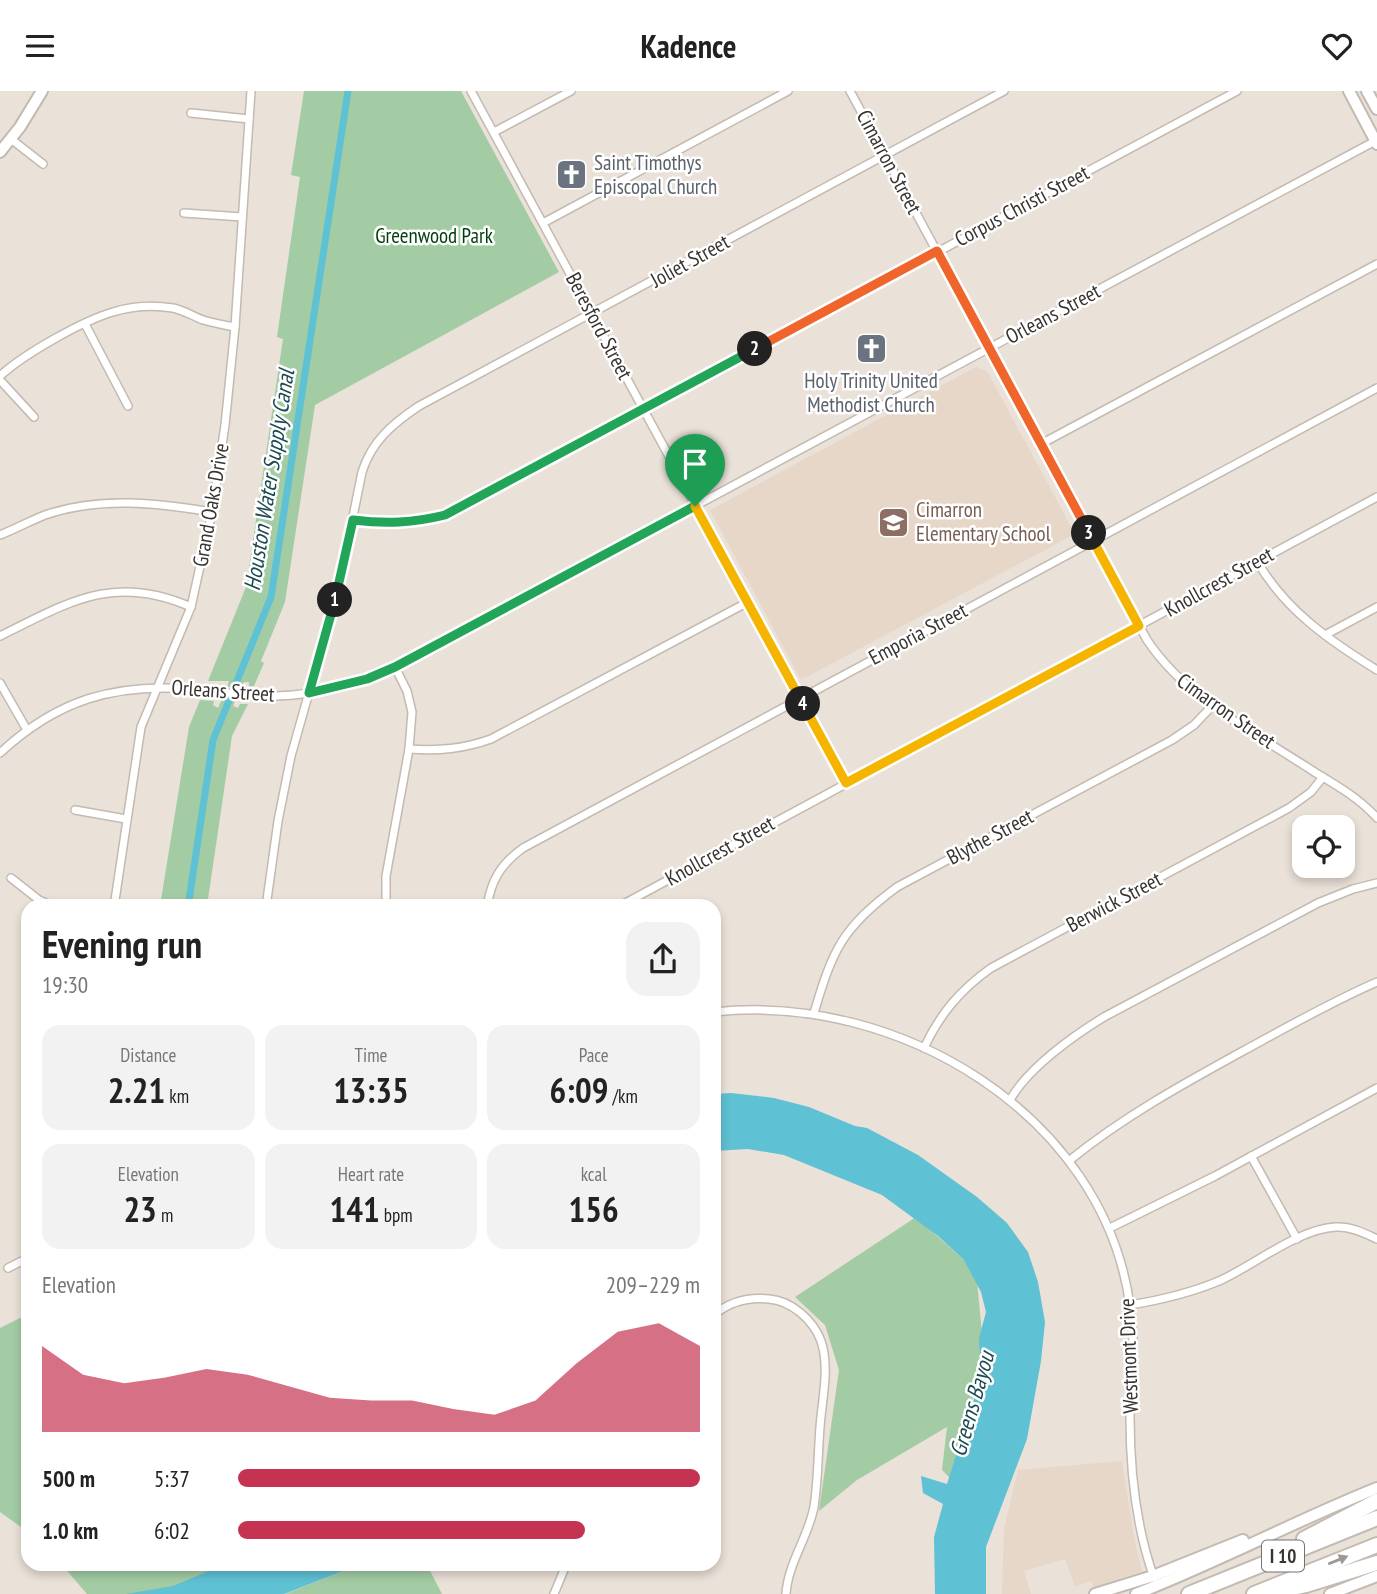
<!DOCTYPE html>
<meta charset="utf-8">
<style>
:root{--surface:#fff;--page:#f2f2f2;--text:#222;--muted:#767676;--accent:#c43452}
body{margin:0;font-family:"PT Sans Narrow",sans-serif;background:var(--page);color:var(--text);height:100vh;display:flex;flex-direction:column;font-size:26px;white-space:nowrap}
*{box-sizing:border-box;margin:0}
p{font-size:23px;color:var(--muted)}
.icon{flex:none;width:38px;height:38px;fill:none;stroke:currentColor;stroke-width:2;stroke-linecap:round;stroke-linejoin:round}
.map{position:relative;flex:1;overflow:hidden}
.details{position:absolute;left:21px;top:808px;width:700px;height:672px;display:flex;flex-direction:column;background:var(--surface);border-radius:21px;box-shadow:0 4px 10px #0003}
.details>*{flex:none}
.buttons{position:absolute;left:1292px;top:724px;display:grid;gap:14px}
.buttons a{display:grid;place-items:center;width:63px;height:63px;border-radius:14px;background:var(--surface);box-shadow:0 4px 10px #0003;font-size:35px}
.pin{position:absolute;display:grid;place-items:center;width:60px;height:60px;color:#fff;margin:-72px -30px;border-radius:50% 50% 50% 0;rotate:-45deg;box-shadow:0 0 7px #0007}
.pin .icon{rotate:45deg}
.km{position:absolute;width:35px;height:35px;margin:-18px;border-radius:50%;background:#222;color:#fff;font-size:19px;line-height:35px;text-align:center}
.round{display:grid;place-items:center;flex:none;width:74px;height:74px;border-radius:21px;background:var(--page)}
.overview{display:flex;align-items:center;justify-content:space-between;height:119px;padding:0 21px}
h1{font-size:38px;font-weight:600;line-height:52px}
.figures{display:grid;grid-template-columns:repeat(3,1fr);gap:10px;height:119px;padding:7px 21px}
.figures div{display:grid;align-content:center;border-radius:18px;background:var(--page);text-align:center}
.figures b{font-size:35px;font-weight:600}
.figures small{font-size:19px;font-weight:400}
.figures p{font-size:19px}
.chart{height:196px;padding:14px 21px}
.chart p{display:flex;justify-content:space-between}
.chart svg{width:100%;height:126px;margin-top:7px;fill:var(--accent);opacity:.7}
ul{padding:0 21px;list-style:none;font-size:23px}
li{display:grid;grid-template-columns:112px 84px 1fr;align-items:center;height:52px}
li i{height:18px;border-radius:9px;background:var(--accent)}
header{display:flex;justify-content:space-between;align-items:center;height:91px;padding:0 21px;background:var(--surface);font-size:32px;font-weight:600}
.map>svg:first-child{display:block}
.built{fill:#e6d7c8}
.green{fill:#a3cca4}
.water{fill:#5fc1d4}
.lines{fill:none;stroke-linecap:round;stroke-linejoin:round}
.canal{stroke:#5fc1d4;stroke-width:7}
.street-casing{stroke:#c3bab1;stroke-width:10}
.secondary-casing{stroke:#c3bab1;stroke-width:14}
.highway-casing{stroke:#c3bab1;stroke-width:18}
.street{stroke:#fff;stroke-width:7}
.secondary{stroke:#fff;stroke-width:10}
.highway{stroke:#fff;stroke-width:14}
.oneway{fill:#9c9a98}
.split-1-casing{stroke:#fff;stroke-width:14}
.split-2-casing{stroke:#fff;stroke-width:14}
.split-3-casing{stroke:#fff;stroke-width:14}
.split-4-casing{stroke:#fff;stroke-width:14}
.split-5-casing{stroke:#fff;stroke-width:14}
.split-1{stroke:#22a559;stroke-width:9}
.split-2{stroke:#22a559;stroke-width:9}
.split-3{stroke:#f0652b;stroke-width:9}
.split-4{stroke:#f5b400;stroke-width:9}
.split-5{stroke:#f5b400;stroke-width:9}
.labels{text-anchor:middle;stroke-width:5;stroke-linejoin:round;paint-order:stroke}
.shield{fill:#fff;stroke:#74716f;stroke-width:2}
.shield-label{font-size:19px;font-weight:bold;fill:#383431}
.street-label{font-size:21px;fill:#383431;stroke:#fff}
.worship-label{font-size:21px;fill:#5b616d;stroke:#fff;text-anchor:start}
.park-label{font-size:21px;fill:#003e0a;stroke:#fff}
.education-label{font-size:21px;fill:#785e54;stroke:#fff;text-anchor:start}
.water-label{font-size:23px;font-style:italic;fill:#1d4a52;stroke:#fff}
</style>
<header><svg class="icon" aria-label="menu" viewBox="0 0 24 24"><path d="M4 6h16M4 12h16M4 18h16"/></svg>Kadence<svg class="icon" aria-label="heart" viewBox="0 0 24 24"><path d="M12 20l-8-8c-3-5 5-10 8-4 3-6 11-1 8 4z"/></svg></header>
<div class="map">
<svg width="1377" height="1503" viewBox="0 0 1377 1503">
<rect width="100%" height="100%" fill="#eae1d8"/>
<g class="built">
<path d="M976 276 987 280 1075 443 801 589 710 419Z"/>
<path d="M1122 1370 1135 1452 1142 1480 1093 1496 1092 1490 1075 1495 1065 1468 1024 1480 1031 1503H1002L1004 1438 1018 1379Z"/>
</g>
<g class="green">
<path d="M304 0H461L559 181 315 314 285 511 261 570 264 572 254 595H249V591H244L240 598 227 596 229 590H208L246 496 283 248 277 246 300 86 291 84Z"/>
<path d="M223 606 236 608 233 615 238 617 240 613H248L232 645 207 815H160L189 636 200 609 214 610 213 614 218 617Z"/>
<path d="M916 1126 976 1180 983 1253 956 1393 942 1379 947 1336 857 1389 819 1420 839 1279 825 1234 795 1206Z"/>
<path d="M28 1223V1441L0 1421V1237Z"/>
<path d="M62 1474H233L185 1494 148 1503H87Z"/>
<path d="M359 1474H427L442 1503H285Z"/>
</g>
<g class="water">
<path d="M731 1002 774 1007 809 1016 855 1035 867 1037 918 1064 977 1106 1007 1132 1028 1161 1038 1191 1045 1231 1041 1270 1027 1348 986 1456V1503H935L934 1446 943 1413 923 1402 921 1385 947 1393 981 1286 979 1247 986 1221 981 1201 964 1169 938 1145 882 1104 784 1064 748 1058 714 1060V1003Z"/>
<path d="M223 1474H359L284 1503H126L173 1495Z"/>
</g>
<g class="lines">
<path class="canal" d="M188 816 213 649 271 506 348 0"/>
<defs>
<g id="street">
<path d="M471 0 846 692"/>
<path d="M850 0 1147 549C1187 609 1257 643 1316 682 1338 695 1360 708 1377 727"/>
<path d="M191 22 249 28"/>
<path d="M494 41 571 0"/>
<path d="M11 48 43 73"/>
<path d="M184 122 242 126"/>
<path d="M543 132 788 0"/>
<path d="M85 233 128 315"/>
<path d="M0 285C24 263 82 230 113 221 132 215 154 214 173 217 183 219 193 225 203 229 213 232 224 234 235 236"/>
<path d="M0 289 34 326"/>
<path d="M1041 353 1377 173"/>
<path d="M353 429C398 435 428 432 469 413L1237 0"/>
<path d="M0 444C15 438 30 430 45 424 100 405 157 412 212 421"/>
<path d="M1257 470C1285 519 1330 550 1377 579"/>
<path d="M1325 544 1377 516"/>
<path d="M0 545C69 511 114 482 191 516"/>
<path d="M0 592 27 639"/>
<path d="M409 658C439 660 463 658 491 648L748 511"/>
<path d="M0 662C57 609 114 592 191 598 219 600 247 606 276 605 318 604 357 593 395 576L1377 49"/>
<path d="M75 719 126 728"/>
<path d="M11 787 39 809 55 816"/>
<path d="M114 816 141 636 191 516 212 421 225 334 235 236 251 0"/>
<path d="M266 816 278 730 291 665 339 495 362 381C372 350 392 333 419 315L1004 0"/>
<path d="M386 816V785L409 658 412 621 407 600 395 576"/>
<path d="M487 816C491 789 501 773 523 757L1377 297"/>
<path d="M618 816 1377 406"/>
<path d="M714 921C897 901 1104 1023 1130 1215 1136 1252 1131 1288 1130 1326 1130 1380 1136 1436 1154 1487"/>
<path d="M814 922C833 858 842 837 897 796L1172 649 1194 634 1213 614"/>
<path d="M924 957C940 923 960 899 991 877L1289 717 1311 701 1323 686"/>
<path d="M1010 1009C1028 977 1073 945 1104 926L1318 812 1353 798 1377 792"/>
<path d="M1251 1065 1297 1148"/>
<path d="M1070 1069C1123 1026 1183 993 1243 960 1287 936 1331 911 1377 891"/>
<path d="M1110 1137 1215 1085 1377 997"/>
<path d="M8 1177 28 1167"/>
<path d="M1130 1214C1161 1209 1190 1202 1219 1190 1255 1174 1297 1138 1336 1136 1350 1135 1364 1142 1377 1148"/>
<path d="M714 1224C729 1211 749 1206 769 1208 792 1210 813 1229 821 1250 830 1276 822 1309 820 1336 818 1362 818 1390 814 1416 808 1447 788 1472 786 1503"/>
<path d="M554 1503 566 1474"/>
</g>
<g id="secondary">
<path d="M1349 0 1377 53"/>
<path d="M1367 0 1377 18"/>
<path d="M0 61 20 36 42 0"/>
<path d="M1095 1503 1153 1485 1243 1449"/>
<path d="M1136 1503C1218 1471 1295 1430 1377 1397"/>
<path d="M1330 1503 1377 1485"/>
</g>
<g id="highway">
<path d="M1304 1448 1377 1410"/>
<path d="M1279 1500 1306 1494 1377 1472"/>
<path d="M1189 1503 1377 1427"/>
<path d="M1254 1503 1377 1454"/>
</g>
</defs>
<use href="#street" class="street-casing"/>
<use href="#secondary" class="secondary-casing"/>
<use href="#highway" class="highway-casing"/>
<use href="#street" class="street"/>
<use href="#secondary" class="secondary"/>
<use href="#highway" class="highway"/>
</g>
<defs><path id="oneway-solid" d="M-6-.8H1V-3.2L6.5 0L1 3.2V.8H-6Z" transform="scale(1.75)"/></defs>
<use class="oneway" href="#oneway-solid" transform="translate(1338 1469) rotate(-22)"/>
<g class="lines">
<defs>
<path id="split-1" d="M335 509 309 602 367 588 395 576 695 415"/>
<path id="split-2" d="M335 509 353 429C386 433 413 432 445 424L755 258"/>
<path id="split-3" d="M755 258 937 160 1089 442"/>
<path id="split-4" d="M803 613 846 692 1139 535 1089 442"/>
<path id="split-5" d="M695 415 803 613"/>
</defs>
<use href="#split-1" class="split-1-casing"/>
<use href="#split-2" class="split-2-casing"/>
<use href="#split-3" class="split-3-casing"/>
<use href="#split-4" class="split-4-casing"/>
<use href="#split-5" class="split-5-casing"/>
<use href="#split-1" class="split-1"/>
<use href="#split-2" class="split-2"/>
<use href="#split-3" class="split-3"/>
<use href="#split-4" class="split-4"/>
<use href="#split-5" class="split-5"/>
</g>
<defs>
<symbol id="church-square" viewBox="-11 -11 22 22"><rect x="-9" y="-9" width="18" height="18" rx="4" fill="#6b7280" stroke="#fff"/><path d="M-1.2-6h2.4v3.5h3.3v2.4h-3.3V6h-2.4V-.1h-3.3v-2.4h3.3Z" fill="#fff"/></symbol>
<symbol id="school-square" viewBox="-11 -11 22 22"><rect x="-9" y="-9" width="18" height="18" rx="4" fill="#8d6e63" stroke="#fff"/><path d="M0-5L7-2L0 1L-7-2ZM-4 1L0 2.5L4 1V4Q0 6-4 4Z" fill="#fff"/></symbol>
</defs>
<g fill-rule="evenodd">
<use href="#church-square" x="554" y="66" width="35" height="35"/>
<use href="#church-square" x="854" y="240" width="35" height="35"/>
<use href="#school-square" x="876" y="414" width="35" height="35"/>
</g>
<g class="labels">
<rect class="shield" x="1262" y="1449.5" width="42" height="31" rx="5"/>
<g class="shield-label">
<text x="1283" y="1472">I 10</text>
</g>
<g class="street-label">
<text transform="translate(889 71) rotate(62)" y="7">Cimarron Street</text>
<text transform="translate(1022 115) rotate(-28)" y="7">Corpus Christi Street</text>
<text transform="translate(690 170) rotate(-29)" y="7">Joliet Street</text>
<text transform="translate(1053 223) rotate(-28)" y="7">Orleans Street</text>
<text transform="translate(599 235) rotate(62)" y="7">Beresford Street</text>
<text transform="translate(211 414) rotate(-80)" y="7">Grand Oaks Drive</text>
<text transform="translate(1219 491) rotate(-29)" y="7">Knollcrest Street</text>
<text transform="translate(918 543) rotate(-28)" y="7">Emporia Street</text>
<text transform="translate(223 600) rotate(4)" y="7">Orleans Street</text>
<text transform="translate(1226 620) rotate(35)" y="7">Cimarron Street</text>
<text transform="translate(990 746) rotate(-28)" y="7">Blythe Street</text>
<text transform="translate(720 760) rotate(-29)" y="7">Knollcrest Street</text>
<text transform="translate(1114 811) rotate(-28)" y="7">Berwick Street</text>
<text transform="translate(1129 1265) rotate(-92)" y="7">Westmont Drive</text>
</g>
<g class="worship-label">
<text x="594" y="79">Saint Timothys<tspan x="594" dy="24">Episcopal Church</tspan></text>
<text x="871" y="297" text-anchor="middle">Holy Trinity United<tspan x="871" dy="24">Methodist Church</tspan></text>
</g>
<g class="park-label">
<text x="434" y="152">Greenwood Park</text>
</g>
<g class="education-label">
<text x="916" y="426">Cimarron<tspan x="916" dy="24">Elementary School</tspan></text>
</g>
<g class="water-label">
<text transform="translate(269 389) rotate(-81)" y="8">Houston Water Supply Canal</text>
<text transform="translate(972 1313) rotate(-74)" y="8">Greens Bayou</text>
</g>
</g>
</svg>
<div class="buttons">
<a><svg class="icon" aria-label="locate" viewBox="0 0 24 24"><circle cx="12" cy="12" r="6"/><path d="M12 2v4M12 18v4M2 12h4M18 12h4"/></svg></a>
</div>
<div class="pin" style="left:695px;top:415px;background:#1e9e55"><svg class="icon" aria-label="arrive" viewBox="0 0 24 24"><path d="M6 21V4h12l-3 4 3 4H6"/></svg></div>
<b class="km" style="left:335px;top:509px">1</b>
<b class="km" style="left:755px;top:258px">2</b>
<b class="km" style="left:1089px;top:442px">3</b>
<b class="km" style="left:803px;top:613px">4</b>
<section class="details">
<div class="overview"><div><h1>Evening run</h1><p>19:30</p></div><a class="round"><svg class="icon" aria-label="share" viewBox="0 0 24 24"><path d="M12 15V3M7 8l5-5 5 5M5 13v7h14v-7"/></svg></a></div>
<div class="figures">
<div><p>Distance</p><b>2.21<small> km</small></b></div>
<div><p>Time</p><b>13:35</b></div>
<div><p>Pace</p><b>6:09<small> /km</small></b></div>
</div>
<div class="figures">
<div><p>Elevation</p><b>23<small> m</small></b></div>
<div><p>Heart rate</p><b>141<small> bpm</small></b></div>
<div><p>kcal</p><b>156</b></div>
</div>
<div class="chart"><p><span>Elevation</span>209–229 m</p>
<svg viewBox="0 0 160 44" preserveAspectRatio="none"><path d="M0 44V14L10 24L20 27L30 25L40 22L50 24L60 28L70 32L80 33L90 33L100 36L110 38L120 33L130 20L140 9L150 6L160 14V44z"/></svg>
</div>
<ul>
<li><b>500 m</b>5:37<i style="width:100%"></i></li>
<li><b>1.0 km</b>6:02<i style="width:75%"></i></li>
</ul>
</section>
</div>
